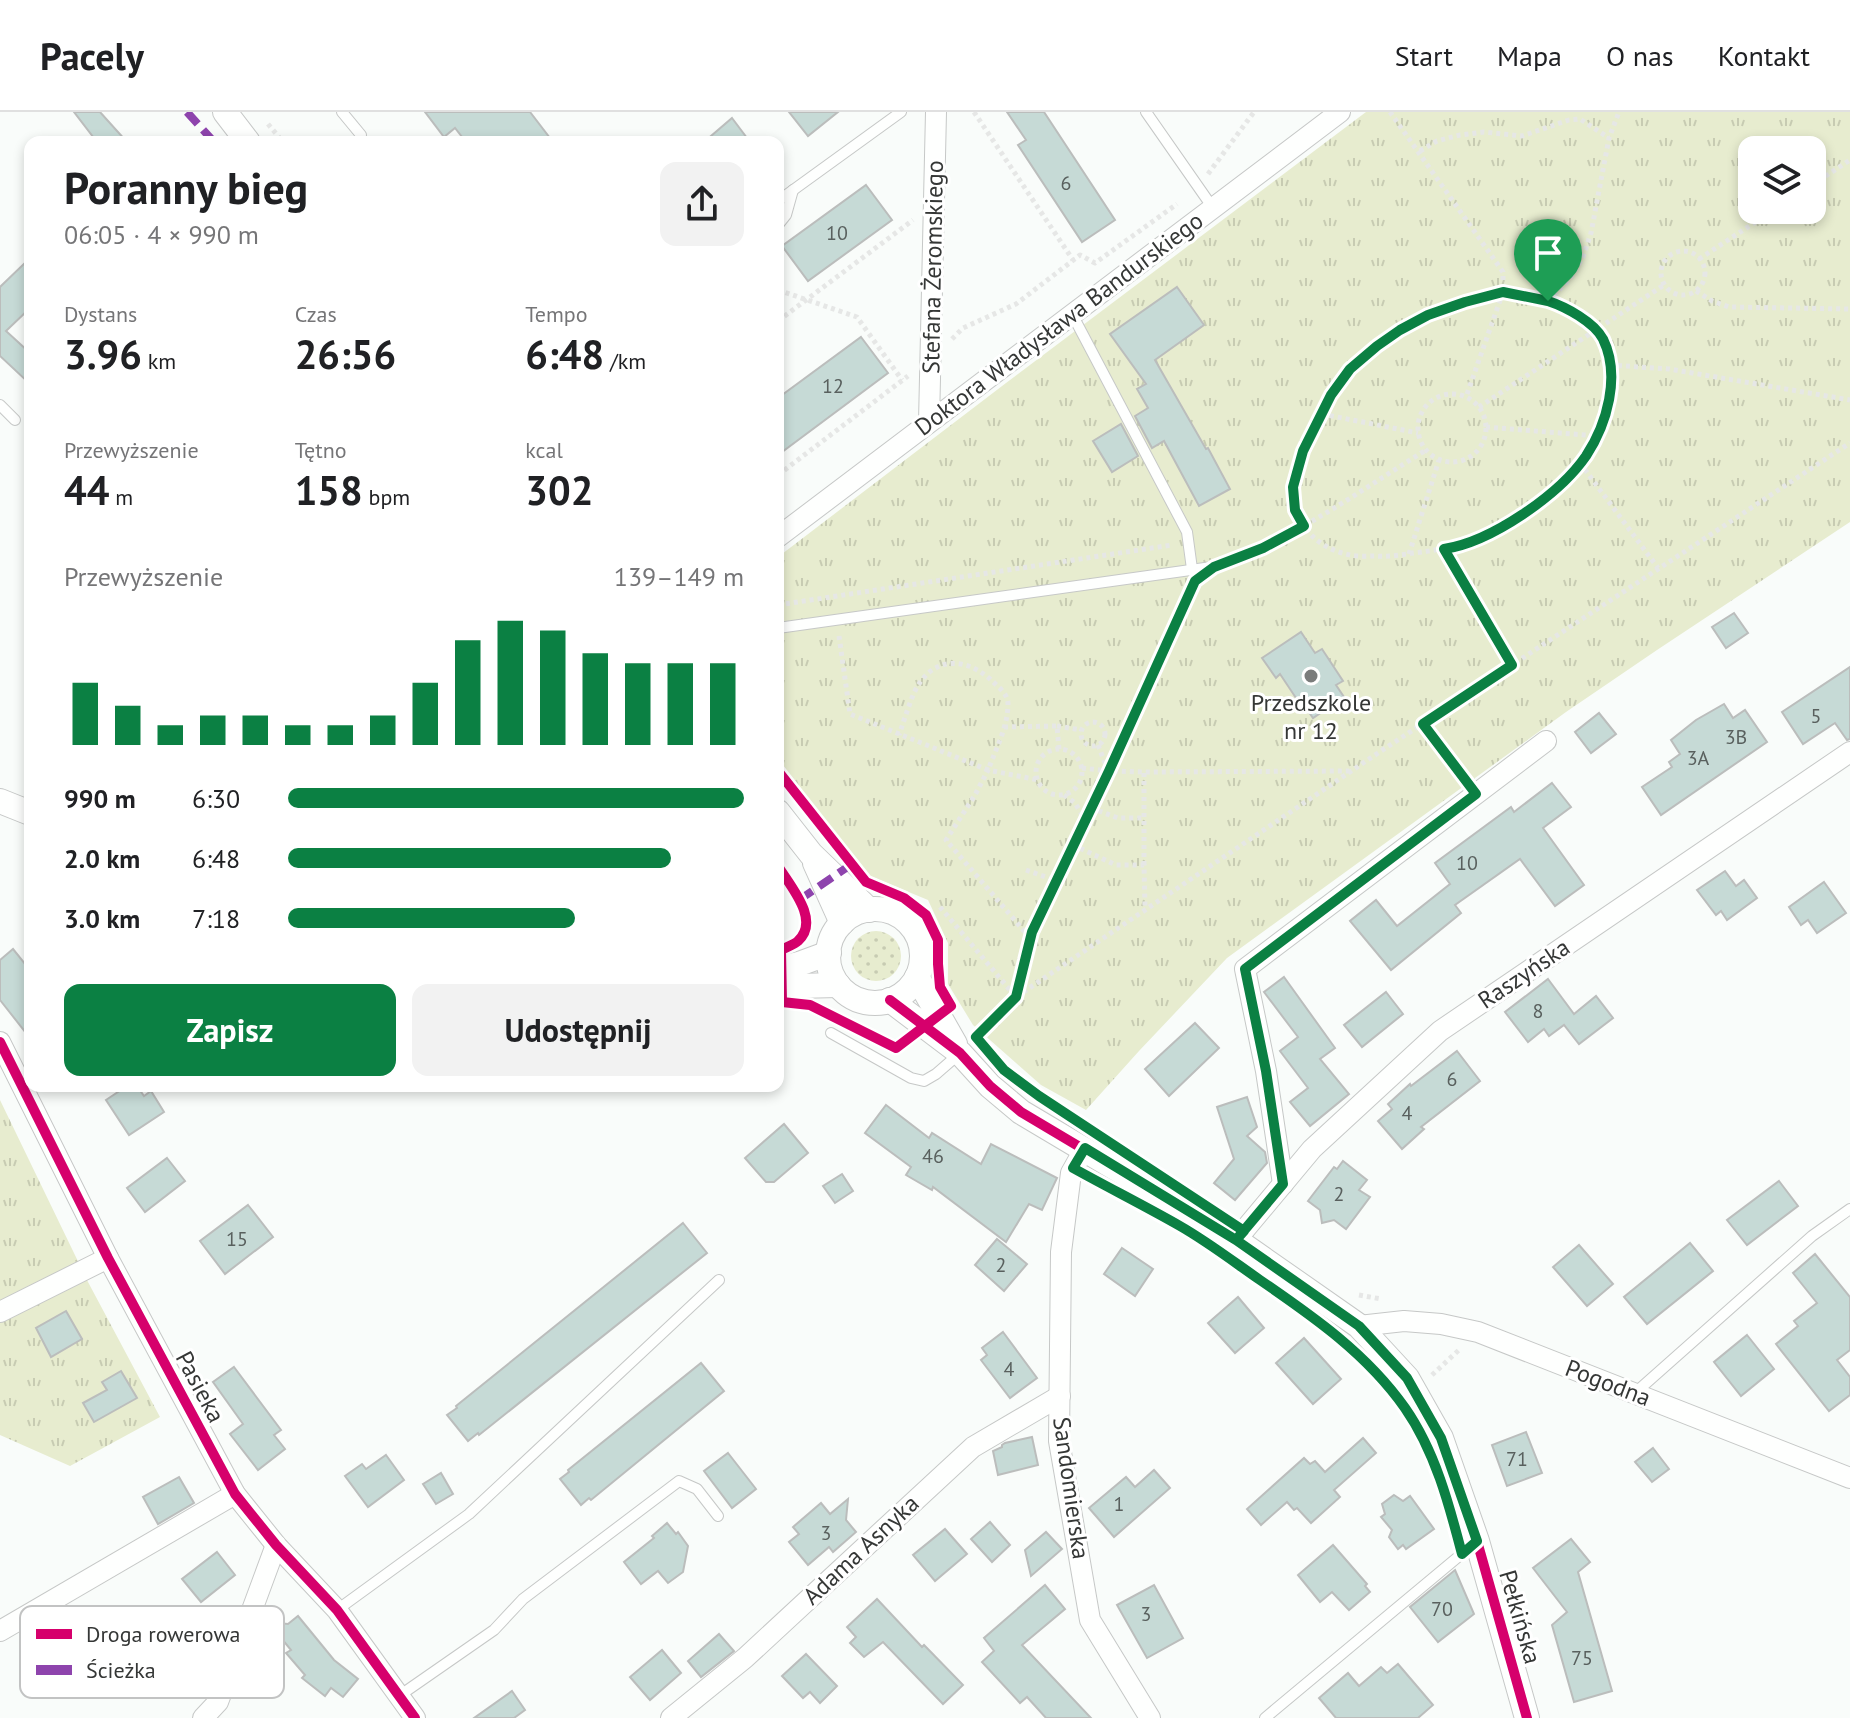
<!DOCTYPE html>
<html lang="pl">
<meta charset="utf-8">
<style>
:root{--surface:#fff;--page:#f2f2f2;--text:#202124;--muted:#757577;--line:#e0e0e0;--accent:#0b8043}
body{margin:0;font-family:"PT Sans",sans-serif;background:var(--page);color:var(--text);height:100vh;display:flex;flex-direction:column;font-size:30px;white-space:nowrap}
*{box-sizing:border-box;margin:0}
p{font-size:26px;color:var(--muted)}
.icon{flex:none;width:44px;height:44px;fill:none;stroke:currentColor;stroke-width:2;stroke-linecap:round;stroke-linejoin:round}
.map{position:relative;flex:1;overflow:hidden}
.sheet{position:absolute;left:24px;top:24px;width:760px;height:956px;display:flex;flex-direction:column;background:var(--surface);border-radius:16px;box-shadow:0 4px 12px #0003}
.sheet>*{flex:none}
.tools{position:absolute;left:1738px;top:24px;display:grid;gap:16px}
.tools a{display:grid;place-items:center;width:88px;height:88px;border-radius:16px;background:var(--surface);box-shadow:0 4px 12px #0003;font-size:40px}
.pin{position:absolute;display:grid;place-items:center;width:68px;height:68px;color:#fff;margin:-82px -34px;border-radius:50% 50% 50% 0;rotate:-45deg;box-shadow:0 0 8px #0007}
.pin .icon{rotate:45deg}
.round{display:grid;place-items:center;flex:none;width:84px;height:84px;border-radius:16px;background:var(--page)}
.summary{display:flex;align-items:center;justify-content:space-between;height:136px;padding:0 40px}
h1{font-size:44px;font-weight:700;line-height:60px}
.stats{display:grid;grid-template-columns:repeat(3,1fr);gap:12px;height:136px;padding:8px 40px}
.stats div{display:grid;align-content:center}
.stats b{font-size:40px;font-weight:700}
.stats small{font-size:22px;font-weight:400}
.stats p{font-size:22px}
.chart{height:224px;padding:16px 40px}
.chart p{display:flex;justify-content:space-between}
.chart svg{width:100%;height:144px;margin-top:8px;stroke:var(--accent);stroke-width:6}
.primary-button{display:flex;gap:16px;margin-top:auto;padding:16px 40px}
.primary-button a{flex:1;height:92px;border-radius:16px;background:var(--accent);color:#fff;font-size:32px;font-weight:700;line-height:92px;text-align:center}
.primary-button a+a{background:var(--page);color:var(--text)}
ul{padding:0 40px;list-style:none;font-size:26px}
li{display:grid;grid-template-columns:128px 96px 1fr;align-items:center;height:60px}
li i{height:20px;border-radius:10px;background:var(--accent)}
header{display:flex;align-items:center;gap:48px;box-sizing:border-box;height:112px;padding:0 40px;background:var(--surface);border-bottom:2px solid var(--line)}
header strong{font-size:38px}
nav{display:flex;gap:44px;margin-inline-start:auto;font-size:28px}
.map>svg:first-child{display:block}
.grass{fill:url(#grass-dots)}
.park{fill:url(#park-tufts);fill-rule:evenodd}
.building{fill:#c6dad6;stroke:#bbbdbc;stroke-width:2}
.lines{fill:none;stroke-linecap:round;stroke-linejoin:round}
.service-casing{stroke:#c6c8c7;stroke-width:12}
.minor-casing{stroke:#c6c8c7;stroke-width:22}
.tertiary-casing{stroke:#c6c8c7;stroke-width:26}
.path{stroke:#e6e7e6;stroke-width:5;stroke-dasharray:4 4;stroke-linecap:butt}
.service{stroke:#fefffe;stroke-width:10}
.minor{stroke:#fefffe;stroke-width:20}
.tertiary{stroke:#fefffe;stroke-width:24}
.quiet{stroke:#8e44ad;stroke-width:8;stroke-dasharray:16 8;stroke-linecap:butt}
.cycleway-casing{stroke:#fff;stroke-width:15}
.cycleway{stroke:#d6006c;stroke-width:10}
.route-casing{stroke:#fff;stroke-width:16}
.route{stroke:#0b8043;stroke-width:10}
.poi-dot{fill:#7a7c7b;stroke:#fff;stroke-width:3}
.labels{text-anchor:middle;stroke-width:6;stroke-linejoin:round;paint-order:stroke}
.number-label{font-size:20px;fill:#59605e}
.street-label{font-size:24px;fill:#353736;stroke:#fff}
.poi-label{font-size:24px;fill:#353736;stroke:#fff}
.key{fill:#fff;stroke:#c2c3c3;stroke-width:2}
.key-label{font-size:22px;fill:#353736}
</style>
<header>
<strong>Pacely</strong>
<nav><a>Start</a><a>Mapa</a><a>O nas</a><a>Kontakt</a></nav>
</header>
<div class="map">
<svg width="1850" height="1606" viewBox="0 0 1850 1606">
<defs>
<pattern id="grass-dots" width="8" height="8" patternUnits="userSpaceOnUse" patternTransform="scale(2)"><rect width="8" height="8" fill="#e7eccf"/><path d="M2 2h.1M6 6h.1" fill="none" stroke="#c7cbb2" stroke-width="1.8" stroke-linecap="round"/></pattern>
<pattern id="park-tufts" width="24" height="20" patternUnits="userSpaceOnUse" patternTransform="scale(2)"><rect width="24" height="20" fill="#e7eccf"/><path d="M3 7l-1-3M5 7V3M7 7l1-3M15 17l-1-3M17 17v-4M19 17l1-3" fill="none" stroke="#c7cbb2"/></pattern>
</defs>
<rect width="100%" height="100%" fill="#f9fcfa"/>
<circle class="grass" cx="876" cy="844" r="25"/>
<g class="park">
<path d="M1366 0H1850V410L1657 538 1566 600 1227 846 1139 939 1086 998 1041 973 973 913 948 872V831L928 788 870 764 778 652V445L1006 271ZM1752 38H1812V98H1752Z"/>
<path d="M0 988 88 1170 160 1305 70 1354 0 1323Z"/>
</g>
<g class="building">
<path d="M74 0H100L127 30H97Z"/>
<path d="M425 0H530L553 30H466L455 16 444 25Z"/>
<path d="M789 0H838L808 24Z"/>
<path d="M1007 0H1044L1115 108 1082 130 1018 33 1026 28Z"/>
<path d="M732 6 750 30H704Z"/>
<path d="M866 73 892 108 808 169 782 134Z"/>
<path d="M30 146V196L6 219 30 241V272L0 244V175Z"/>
<path d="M1177 175 1204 213 1155 248 1206 337 1208 336 1230 377 1199 394 1164 329 1152 336 1135 304 1148 296 1137 277 1146 272 1110 222Z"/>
<path d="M861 225 888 261 778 343V286Z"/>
<path d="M1121 312 1138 344 1112 360 1093 329Z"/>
<path d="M1734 501 1748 521 1726 536 1712 515Z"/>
<path d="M1301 520 1315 541 1322 537 1343 569 1336 573 1344 585 1313 606 1304 593 1302 595 1280 562 1276 566 1262 546Z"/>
<path d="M1850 555V627L1847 628 1835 611 1803 632 1782 600Z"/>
<path d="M1724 592 1733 606 1745 598 1767 630 1661 703 1642 675 1672 655 1669 650 1680 642 1671 628 1696 608Z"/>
<path d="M1599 601 1616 622 1591 641 1575 620Z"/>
<path d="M1552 671 1571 695 1543 716 1584 773 1555 794 1520 747 1455 793 1461 801 1391 858 1350 809 1376 788 1397 814 1450 772 1435 751 1511 695 1514 700Z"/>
<path d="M1725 759 1736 774 1744 768 1757 786 1727 808 1721 799 1716 803 1697 778Z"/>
<path d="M1824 770 1846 801 1817 821 1808 808 1801 813 1789 795Z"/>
<path d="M13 837 30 858V926L0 888V848Z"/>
<path d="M1284 865 1335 936 1320 947 1349 982 1310 1014 1290 990 1308 976 1280 939 1298 925 1264 880Z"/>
<path d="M1548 867 1574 902 1596 884 1613 906 1579 932 1564 913 1549 924 1544 917 1528 930 1505 900Z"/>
<path d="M1386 880 1403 902 1362 935 1344 913Z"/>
<path d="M1195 911 1219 936 1169 984 1145 957Z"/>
<path d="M1457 939 1480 969 1421 1015 1424 1017 1402 1037 1378 1009 1392 997 1388 992 1410 972 1411 974Z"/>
<path d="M127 974H137L144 984 151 979 164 1000 129 1023 106 988Z"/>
<path d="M1247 985 1257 1015 1247 1024 1265 1040 1267 1051 1235 1088 1214 1071 1234 1047 1217 995Z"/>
<path d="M886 993 929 1026 932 1021 981 1052 991 1032 1057 1066 1042 1098 1029 1092 1006 1130 933 1075 932 1078 906 1063 911 1055 865 1021Z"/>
<path d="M784 1012 808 1041 774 1070H766L745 1046Z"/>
<path d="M167 1046 185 1069 145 1100 127 1076Z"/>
<path d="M1343 1049 1367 1068 1359 1078 1370 1085 1346 1117 1334 1108 1322 1111 1320 1098 1308 1089 1334 1055 1337 1057Z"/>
<path d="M842 1062 853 1079 835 1091 823 1074Z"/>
<path d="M1779 1069 1798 1094 1747 1133 1727 1108Z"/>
<path d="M248 1093 273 1125 225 1162 200 1129Z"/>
<path d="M683 1111 707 1141 479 1323 478 1321 468 1329 447 1303 457 1296 456 1294Z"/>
<path d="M997 1127 1027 1152 1004 1179 975 1153Z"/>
<path d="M1690 1131 1713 1159 1647 1212 1624 1185Z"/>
<path d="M1579 1133 1613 1172 1587 1194 1553 1155Z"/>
<path d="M1122 1136 1153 1157 1135 1184 1104 1162Z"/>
<path d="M1815 1142 1850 1185V1238L1837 1248 1850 1265V1283L1829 1299 1776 1232 1798 1214 1794 1209 1817 1191 1793 1161Z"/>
<path d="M1238 1185 1264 1216 1235 1241 1208 1211Z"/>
<path d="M66 1199 82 1227 51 1245 36 1216Z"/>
<path d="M1003 1220 1037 1266 1010 1286 981 1248 987 1243 982 1236Z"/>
<path d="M1747 1223 1774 1257 1741 1284 1714 1250Z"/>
<path d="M1304 1226 1341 1267 1313 1292 1276 1251Z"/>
<path d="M701 1251 724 1279 591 1388 589 1386 581 1393 560 1367 569 1360 568 1358Z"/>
<path d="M234 1255 281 1318 274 1323 285 1337 258 1358 230 1322 243 1312 213 1270Z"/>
<path d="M121 1259 137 1286 94 1310 83 1291 107 1278 102 1270Z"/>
<path d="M1526 1320 1542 1361 1507 1374 1492 1333Z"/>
<path d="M1032 1325 1038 1353 998 1363 993 1339 1002 1335V1333L1005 1331Z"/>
<path d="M1363 1326 1376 1341 1334 1378 1340 1385 1311 1411 1297 1396 1294 1398 1287 1390 1261 1413 1247 1397 1304 1346 1310 1352 1315 1349 1325 1360Z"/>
<path d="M1653 1336 1669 1357 1652 1370 1635 1350Z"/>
<path d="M728 1341 756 1377 732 1396 704 1359Z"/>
<path d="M386 1343 404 1368 368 1395 345 1364 362 1352 366 1357Z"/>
<path d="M1154 1358 1170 1376 1114 1425 1089 1396 1126 1365 1135 1375Z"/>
<path d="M441 1361 453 1382 436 1392 423 1372Z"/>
<path d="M179 1365 194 1391 158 1412 143 1385Z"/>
<path d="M1394 1383 1403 1389 1410 1384 1434 1417 1406 1437 1403 1433 1398 1437 1389 1425 1392 1418 1381 1405 1385 1402 1382 1392Z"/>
<path d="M848 1387 846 1408 856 1420 833 1440 829 1435 808 1453 789 1430 799 1422 793 1415 821 1391 830 1402Z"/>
<path d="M990 1410 1010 1433 992 1450 971 1427Z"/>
<path d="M667 1411 676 1422 678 1420 688 1434 683 1460 668 1471 658 1459 641 1472 624 1450 654 1426 652 1424Z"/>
<path d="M945 1417 967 1442 935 1469 913 1443Z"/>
<path d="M1046 1420 1062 1437 1031 1464 1025 1438Z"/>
<path d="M1571 1427 1590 1450 1578 1460 1612 1579 1574 1590 1552 1513 1567 1500 1533 1456Z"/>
<path d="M1333 1433 1367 1472 1365 1474 1370 1480 1349 1498 1332 1480 1320 1490 1298 1463Z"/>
<path d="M217 1440 235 1463 201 1490 182 1467Z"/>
<path d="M1455 1458 1474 1502 1438 1530 1410 1495Z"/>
<path d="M1045 1473 1065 1497 1022 1533 1091 1606H1046L1027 1585 1020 1591 982 1550 994 1539 984 1526Z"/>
<path d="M1154 1473 1183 1526 1147 1546 1117 1493Z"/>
<path d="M877 1487 922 1535 924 1533 963 1573 943 1592 883 1530 864 1545 850 1531 856 1525 847 1515Z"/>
<path d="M298 1504 334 1548 358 1567 343 1585 331 1576 325 1584 302 1566 305 1563 286 1541 291 1538 268 1510 288 1512Z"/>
<path d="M719 1522 734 1539 701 1565 688 1549Z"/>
<path d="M662 1538 681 1561 650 1588 630 1565Z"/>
<path d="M806 1542 837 1574 820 1591 810 1580 803 1586 782 1564Z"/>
<path d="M1398 1552 1433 1593 1418 1606H1336L1319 1586 1348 1561 1359 1574 1381 1555 1387 1561Z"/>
<path d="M512 1579 525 1598 514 1606H474Z"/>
</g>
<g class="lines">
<defs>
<g id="service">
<path d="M342 0 361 23"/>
<path d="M1146 0 1213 96"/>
<path d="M778 89 901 0"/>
<path d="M778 113 786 103 793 78"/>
<path d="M1072 202 1187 420 1192 457"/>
<path d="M0 293 15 308"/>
<path d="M778 516 1219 454"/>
<path d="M831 921 911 966 924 969 936 962 959 942"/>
<path d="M1635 1281 1812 1124 1850 1097"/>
<path d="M337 1498 469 1402 719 1168"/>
<path d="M399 1584 494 1518 523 1487 679 1369 697 1377 718 1404"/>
<path d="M1265 1606 1476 1430"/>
</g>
<g id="minor">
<path d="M929 310 936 0"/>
<path d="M778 425 1340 0"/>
<path d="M0 930 108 1146 235 1382 276 1433 337 1498 415 1606"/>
<path d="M1085 1036 1071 1061 1061 1140 1059 1329 1090 1508 1150 1606"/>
<path d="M1283 1072 1266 959 1245 857 1546 629"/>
<path d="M1236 1128 1312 1037 1440 919 1850 640"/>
<path d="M0 1200 108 1146"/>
<path d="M1359 1214 1404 1209 1441 1212 1478 1220 1850 1366"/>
<path d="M0 1519 235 1382"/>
<path d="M203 1606 218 1590 276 1433"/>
<path d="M671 1606 745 1546 973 1335 1060 1284"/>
</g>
<g id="tertiary">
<path d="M225 0 248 30"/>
<path d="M0 689 30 701"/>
<path d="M778 700 811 742 869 798"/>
<path d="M815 751 842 811"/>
<circle cx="875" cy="844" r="47"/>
<path d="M778 857 799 852 829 841"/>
<path d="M917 865 955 932"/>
<path d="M778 870 797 874 838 873"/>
<path d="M890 888 960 941 990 974 1021 1000 1236 1128 1359 1214 1407 1266 1441 1326 1477 1429 1527 1606"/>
</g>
</defs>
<use href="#service" class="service-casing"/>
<use href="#minor" class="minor-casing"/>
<use href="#tertiary" class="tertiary-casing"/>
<g class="path">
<path d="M974 0 1073 148"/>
<path d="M1390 0 1503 160V180L1466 285"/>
<path d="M268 12 283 30"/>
<path d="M1420 39 1437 29 1460 23 1484 20 1522 24 1569 8 1580 7 1609 26"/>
<path d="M1208 62 1254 0"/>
<path d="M1812 73 1850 48"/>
<circle cx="1683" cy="161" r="22"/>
<path d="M1699 147 1774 98"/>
<path d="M778 178 857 205 902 268"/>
<path d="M1696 179 1712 189 1729 195 1850 197"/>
<path d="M1503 180C1538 186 1576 193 1600 223 1607 232 1609 246 1610 257 1619 330 1548 394 1489 423 1464 434 1439 438 1413 441 1401 443 1389 445 1376 444 1367 444 1356 445 1346 442 1329 438 1312 428 1303 412 1300 408 1296 402 1295 397 1288 367 1305 335 1317 310 1327 291 1337 270 1353 255 1401 210 1441 196 1503 180Z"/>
<path d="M1548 189 1569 168 1583 145 1591 121 1609 26 1619 0"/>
<path d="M778 209 913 108"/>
<path d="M952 227 963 216 1016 192 1080 143 1095 151 1177 92"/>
<path d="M1610 253 1669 257 1850 288"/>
<circle cx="1452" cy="316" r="34"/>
<path d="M1479 295 1664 173"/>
<path d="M1322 302 1418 321"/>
<path d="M1486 315 1597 324"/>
<path d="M1580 351 1658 456"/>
<path d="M778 363 908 264"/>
<path d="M1444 437 1512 553"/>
<path d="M1409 442 1439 348"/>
<path d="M1233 448C1302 421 1363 377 1426 338"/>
<path d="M778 493 1172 433"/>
<path d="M839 524 850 602 988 658C996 637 1008 614 1008 592 1008 581 997 574 990 567 962 543 930 546 914 581 908 595 904 609 899 623"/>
<circle cx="1093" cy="622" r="12"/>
<path d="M1423 612 1464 666"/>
<path d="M1057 614 1081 618"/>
<path d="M1004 615 1057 614 1059 637"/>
<path d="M1098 633 1108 659"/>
<circle cx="1059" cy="660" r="23"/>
<path d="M1082 656 1109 659 1144 660 1349 659"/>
<path d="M1064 683 1075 691 1085 708"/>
<path d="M1091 696 1118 706H1144"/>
<path d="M1073 733 1116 753H1144L1145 797"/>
<path d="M1144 753V660"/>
<path d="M1026 758 1057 769"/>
<path d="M940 795 1015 884"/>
<path d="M1030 826 946 728 975 683 988 658 1038 668"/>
<path d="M1016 883 1032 820 1109 659 1192 475"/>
<path d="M977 924 1016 885 1378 641 1850 331"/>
<path d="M1359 1183 1381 1187"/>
<path d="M1432 1263 1460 1237"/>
</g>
<use href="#service" class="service"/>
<use href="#minor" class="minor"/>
<use href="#tertiary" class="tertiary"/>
<g class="quiet">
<path d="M187 0 214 30"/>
<path d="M799 788 852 752"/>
</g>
<defs>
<g id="cycleway">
<path d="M778 659 866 770 904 786 926 803 938 828V852L940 875 951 894 896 936 810 893 782 890 781 838C786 835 794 833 798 829 821 808 790 774 778 754"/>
<path d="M890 888 960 941 990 974 1021 1000 1236 1128 1359 1214 1407 1266 1441 1326 1477 1429 1527 1606"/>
<path d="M0 930 108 1146 235 1382 276 1433 337 1498 415 1606"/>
</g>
</defs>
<use href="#cycleway" class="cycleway-casing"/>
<use href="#cycleway" class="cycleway"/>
</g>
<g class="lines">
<defs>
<path id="route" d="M1548 189 1503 180 1465 190 1428 203 1400 218 1377 234 1350 257 1331 283 1303 339 1293 375 1295 398 1304 414 1263 436 1214 455 1195 469 1109 659 1032 820 1016 885 976 925 1004 958 1039 984 1244 1119 1236 1128 1085 1036 1073 1056C1109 1076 1145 1094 1180 1114 1208 1130 1234 1150 1260 1168 1314 1205 1367 1242 1405 1296 1435 1339 1449 1392 1462 1442L1477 1429 1441 1326 1407 1266 1359 1214 1236 1128 1283 1072 1266 959 1245 857 1476 682 1423 612 1512 553 1444 437C1491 430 1559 383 1586 344 1607 312 1621 264 1603 227 1594 210 1566 195 1548 189"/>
</defs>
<use href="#route" class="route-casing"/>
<use href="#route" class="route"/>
</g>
<circle class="poi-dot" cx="1311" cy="564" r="8"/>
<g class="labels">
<g class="number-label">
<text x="1066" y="78">6</text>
<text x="837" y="128">10</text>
<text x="833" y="281">12</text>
<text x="1816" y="611">5</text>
<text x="1736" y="632">3B</text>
<text x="1698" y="653">3A</text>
<text x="1467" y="758">10</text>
<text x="1538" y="906">8</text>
<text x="1452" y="974">6</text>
<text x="1407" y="1008">4</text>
<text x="933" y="1051">46</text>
<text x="1339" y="1089">2</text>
<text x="237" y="1134">15</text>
<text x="1001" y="1160">2</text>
<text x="1009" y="1264">4</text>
<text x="1517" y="1354">71</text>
<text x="1119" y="1399">1</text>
<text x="826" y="1428">3</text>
<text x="1442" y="1504">70</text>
<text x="1146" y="1509">3</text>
<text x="1582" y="1553">75</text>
</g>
<g class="street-label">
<text transform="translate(933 155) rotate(-89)" y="8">Stefana Żeromskiego</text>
<text transform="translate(1059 212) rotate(-37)" y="8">Doktora Władysława Bandurskiego</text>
<text transform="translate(1524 862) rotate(-34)" y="8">Raszyńska</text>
<text transform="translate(1608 1271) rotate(21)" y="8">Pogodna</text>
<text transform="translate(200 1275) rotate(62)" y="8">Pasieka</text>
<text transform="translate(1071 1376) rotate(82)" y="8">Sandomierska</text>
<text transform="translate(861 1438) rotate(-43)" y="8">Adama Asnyka</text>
<text transform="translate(1520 1505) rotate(74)" y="8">Pełkińska</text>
</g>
<g class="poi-label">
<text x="1311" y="599">Przedszkole<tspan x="1311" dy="28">nr 12</tspan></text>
</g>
</g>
<rect x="20" y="1494" width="264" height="92" rx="12" class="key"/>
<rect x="36" y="1517" width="36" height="10" fill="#d6006c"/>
<rect x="36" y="1553" width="36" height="10" fill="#8e44ad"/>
<g class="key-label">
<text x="86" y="1530">Droga rowerowa</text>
<text x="86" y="1566">Ścieżka</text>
</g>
</svg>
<div class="tools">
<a><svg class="icon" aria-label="layers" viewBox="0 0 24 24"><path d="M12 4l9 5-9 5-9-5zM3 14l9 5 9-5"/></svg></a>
</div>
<div class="pin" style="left:1548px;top:189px;background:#1e9e55"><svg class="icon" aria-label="arrive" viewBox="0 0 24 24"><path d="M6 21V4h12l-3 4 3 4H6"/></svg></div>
<section class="sheet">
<div class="summary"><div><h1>Poranny bieg</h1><p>06:05 · 4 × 990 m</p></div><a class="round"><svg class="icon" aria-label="share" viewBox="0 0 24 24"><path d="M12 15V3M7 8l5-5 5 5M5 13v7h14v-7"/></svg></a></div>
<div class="stats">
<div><p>Dystans</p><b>3.96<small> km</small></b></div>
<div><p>Czas</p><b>26:56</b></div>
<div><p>Tempo</p><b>6:48<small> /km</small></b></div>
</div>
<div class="stats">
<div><p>Przewyższenie</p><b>44<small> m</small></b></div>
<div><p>Tętno</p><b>158<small> bpm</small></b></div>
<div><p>kcal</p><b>302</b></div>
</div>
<div class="chart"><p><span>Przewyższenie</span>139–149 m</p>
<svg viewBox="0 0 160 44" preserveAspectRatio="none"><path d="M5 44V25M15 44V32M25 44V38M35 44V35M45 44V35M55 44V38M65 44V38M75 44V35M85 44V25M95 44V12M105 44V6M115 44V9M125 44V16M135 44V19M145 44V19M155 44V19"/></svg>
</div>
<ul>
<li><b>990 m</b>6:30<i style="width:100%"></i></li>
<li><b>2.0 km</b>6:48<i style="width:84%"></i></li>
<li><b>3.0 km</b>7:18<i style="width:63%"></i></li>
</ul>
<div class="primary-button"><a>Zapisz</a><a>Udostępnij</a></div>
</section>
</div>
